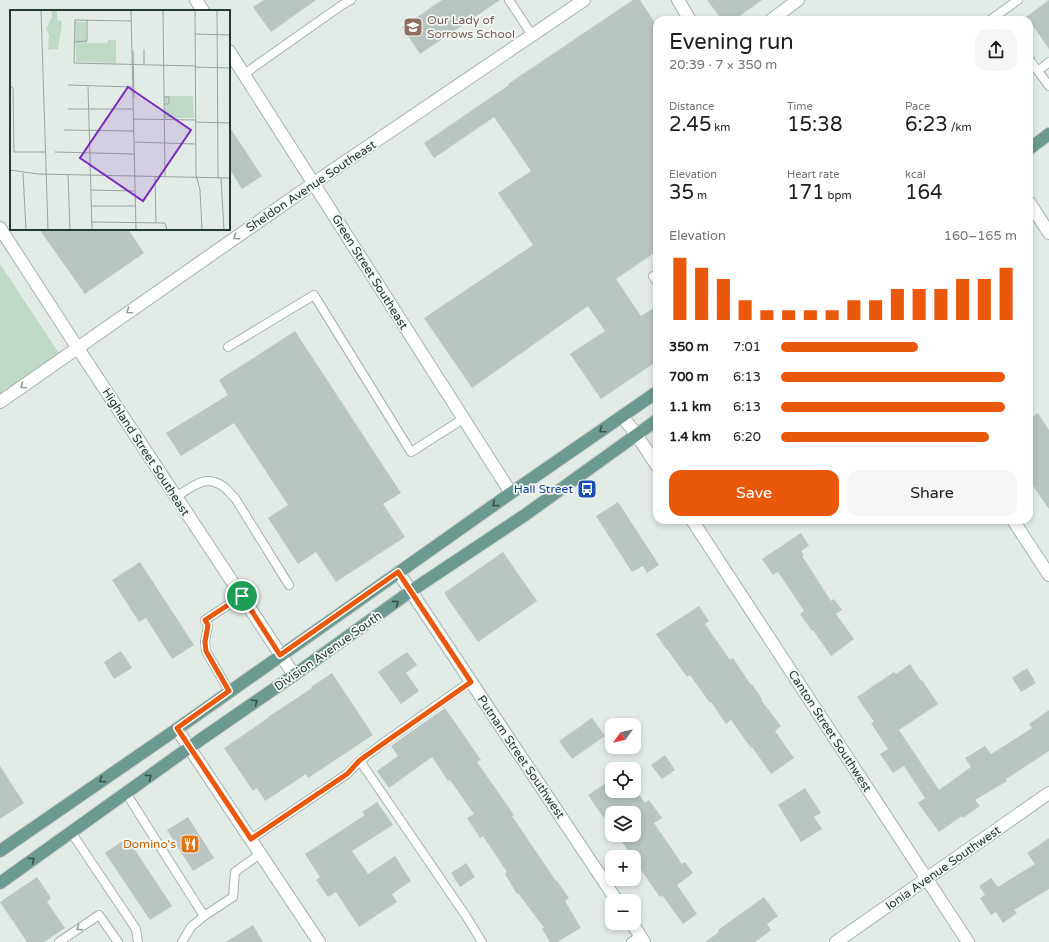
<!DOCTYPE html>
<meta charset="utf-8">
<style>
:root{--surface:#fff;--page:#f6f6f6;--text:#202124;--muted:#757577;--accent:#ea580c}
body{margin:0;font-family:"Varela Round",sans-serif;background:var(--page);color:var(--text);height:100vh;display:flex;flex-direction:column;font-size:15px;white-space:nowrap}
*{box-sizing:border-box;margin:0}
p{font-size:13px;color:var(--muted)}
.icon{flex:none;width:22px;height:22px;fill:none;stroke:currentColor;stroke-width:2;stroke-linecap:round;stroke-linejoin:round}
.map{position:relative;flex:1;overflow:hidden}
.panel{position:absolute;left:653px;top:16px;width:380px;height:508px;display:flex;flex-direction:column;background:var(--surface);border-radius:12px;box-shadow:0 2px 6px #0003}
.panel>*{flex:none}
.needle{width:26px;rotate:236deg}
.fabs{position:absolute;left:605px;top:718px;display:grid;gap:8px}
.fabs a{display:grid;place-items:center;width:36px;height:36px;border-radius:8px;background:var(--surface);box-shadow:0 2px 6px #0003;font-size:20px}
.pin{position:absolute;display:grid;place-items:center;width:34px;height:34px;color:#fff;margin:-17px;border:2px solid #fff;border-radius:50%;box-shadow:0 1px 4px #0007}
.round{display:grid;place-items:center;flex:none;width:42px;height:42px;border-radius:12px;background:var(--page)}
.headline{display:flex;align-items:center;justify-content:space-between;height:68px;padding:0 16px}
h1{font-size:22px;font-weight:600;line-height:30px}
.metrics{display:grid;grid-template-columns:repeat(3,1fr);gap:6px;height:68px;padding:4px 16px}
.metrics div{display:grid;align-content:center}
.metrics b{font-size:20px;font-weight:600}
.metrics small{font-size:11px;font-weight:400}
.metrics p{font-size:11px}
.chart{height:112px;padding:8px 16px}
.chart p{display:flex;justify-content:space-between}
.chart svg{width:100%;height:72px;margin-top:4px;stroke:var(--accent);stroke-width:6}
.primary-button{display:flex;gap:8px;margin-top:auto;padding:8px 16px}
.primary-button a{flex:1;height:46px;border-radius:12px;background:var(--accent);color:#fff;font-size:16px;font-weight:600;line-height:46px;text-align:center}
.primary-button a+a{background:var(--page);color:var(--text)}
ul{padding:0 16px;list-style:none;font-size:13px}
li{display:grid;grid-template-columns:64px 48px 1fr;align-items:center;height:30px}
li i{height:10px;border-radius:5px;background:var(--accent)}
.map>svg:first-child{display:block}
.green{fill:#bed9c6}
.building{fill:#b8c5c0}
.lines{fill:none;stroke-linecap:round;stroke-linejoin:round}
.lane-casing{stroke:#a6b2ae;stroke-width:10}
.street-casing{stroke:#a6b2ae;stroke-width:14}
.secondary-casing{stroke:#a3b5af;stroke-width:14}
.primary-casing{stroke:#c2c8c6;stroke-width:14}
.lane{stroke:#fff;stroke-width:8}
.street{stroke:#fff;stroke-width:12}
.secondary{stroke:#fff;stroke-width:12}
.primary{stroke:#6d9a90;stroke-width:12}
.oneway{stroke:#929c9a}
.oneway2{stroke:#37514b}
.route-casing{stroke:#fff;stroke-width:8}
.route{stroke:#ea580c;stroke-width:5}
.labels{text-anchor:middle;stroke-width:3.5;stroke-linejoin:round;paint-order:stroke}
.education-label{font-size:12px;fill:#785e54;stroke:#f3f8f5;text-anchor:start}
.street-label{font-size:12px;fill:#253934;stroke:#f3f8f5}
.transit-label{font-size:12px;fill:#164399;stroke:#f3f8f5;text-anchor:end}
.food-label{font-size:12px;fill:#c56008;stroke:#f3f8f5;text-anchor:end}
.inset-road{fill:none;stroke:#97a49f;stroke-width:1}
.view{fill:#7b2cbf;fill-opacity:0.15;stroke:#7b2cbf;stroke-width:2}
.inset-edge{fill:none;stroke:#253934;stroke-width:2}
</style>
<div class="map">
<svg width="1049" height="942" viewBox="0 0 1049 942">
<rect width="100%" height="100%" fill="#e3ebe7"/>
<path class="green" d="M0 264 62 358 0 402Z"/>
<g class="building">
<path d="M264 0H316L271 32 253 7Z"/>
<path d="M442 0H500L420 54 402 27Z"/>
<path d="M633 0H640L657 26V251L616 279 641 316 657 306V361L601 399 570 354 605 331 588 306 472 388 424 318 533 245 498 193 531 171 494 117 434 158 424 143 509 85 508 84Z"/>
<path d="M707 0H762L734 20H722Z"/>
<path d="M1049 0V49L1029 20 1026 17Z"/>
<path d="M229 126 262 176 242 189 229 168Z"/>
<path d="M39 229H128L144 253 85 294Z"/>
<path d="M295 331 401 493 383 504 405 537 336 582 316 552 298 564 268 518 288 505 234 423 181 456 166 433 228 395 219 380Z"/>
<path d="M1038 413 1049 430V509L1029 480V419Z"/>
<path d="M618 502 659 565 647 573 643 566 632 572 596 516Z"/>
<path d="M801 533 809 546 801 551 804 555 802 556 831 601 834 599 842 610 836 614 854 639 831 656 813 630 812 631 800 614 804 611 778 572 773 575 762 559Z"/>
<path d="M503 552 537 601 478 642 444 593Z"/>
<path d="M140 562 194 645 172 659 146 618 139 622 112 580Z"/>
<path d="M699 606 709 621 705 624 730 660 733 658 751 685 752 684 762 699 761 700 781 726 775 731 794 758 771 774 752 747 751 748 731 720 726 724 711 702 710 703 690 675 687 677 667 649H666L656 634Z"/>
<path d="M121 651 132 668 114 679 104 662Z"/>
<path d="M407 652 417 665 406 673 419 691 401 704 378 672Z"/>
<path d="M910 664 921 681 922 680 938 704 899 730 939 790 971 767 965 758 985 746 991 754 1032 728 1029 724 1049 710V751L1006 779 1007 781 975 800 980 806 963 818 962 816 939 832 918 803 925 798 904 766 893 773 880 754 888 749 871 723 874 722 857 697 894 672 896 674Z"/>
<path d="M1027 668 1036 683 1021 692 1012 678Z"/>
<path d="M332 673 373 735 308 778 306 774 265 801 257 788 253 791 224 748 268 718V717L312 688 311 687Z"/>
<path d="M445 708 481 760 477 762 514 815 512 816 556 881H557L569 898 565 901 581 928 557 942H550L542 929 544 928 518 893 517 894 505 874 507 872 483 836 480 838 467 818 474 814 450 780 448 781 432 757 389 788 377 771 398 756 391 746Z"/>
<path d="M592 718 605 736 572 759 559 741Z"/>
<path d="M665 755 675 770 662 779 651 765Z"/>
<path d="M0 766 24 803 0 819Z"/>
<path d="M612 779V791H634V788L645 803 649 800 662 818 654 823 682 864 685 862 693 873 677 885 697 914 683 924 662 895 660 897 634 860V857H632L618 835H634V813H612V826L605 816 603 817 588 795Z"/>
<path d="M805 788 821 813 814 817 822 829 801 842 778 805Z"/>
<path d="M377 802 393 825 352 851 368 874 395 856 411 881 392 894 397 902 359 927 336 892 328 897 316 880 320 877 305 854 365 815 362 812Z"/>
<path d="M188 817 214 858 193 871 167 830Z"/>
<path d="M127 838 172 906 150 920 105 853Z"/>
<path d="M1049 838V889L1014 910 1017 913 1003 923 996 912 991 915 980 898 985 895 979 886 991 878 998 887 1035 864 1027 853Z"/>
<path d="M466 863 475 877 460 887 451 873Z"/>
<path d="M37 877 51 898 47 902 65 928 44 942H27L0 902Z"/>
<path d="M764 897 778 916 767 924 771 930 755 942H705L719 932 718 930Z"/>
<path d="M253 925 263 942H226Z"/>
</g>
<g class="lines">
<defs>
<g id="lane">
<path d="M509 0 532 35"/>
<path d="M990 20 1018 0"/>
<path d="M1029 59 1038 71"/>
<path d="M1049 62 1038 71 1049 86"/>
<path d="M244 74 342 5 351 0"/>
<path d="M653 276 657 282"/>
<path d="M228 347 314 295 411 452 463 419"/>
<path d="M176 497C192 487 205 473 224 487 228 490 231 495 235 498L289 585"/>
<path d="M229 691 206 651 205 642 208 625 205 620 242 596"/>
<path d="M360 761 466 916 482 942"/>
<path d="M126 793 204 916 233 897 235 872 260 854"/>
<path d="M71 832 136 929 138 942"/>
<path d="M251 839 347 774 360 761 383 743 471 681"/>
<path d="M59 942 99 915 118 942"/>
<path d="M182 942 191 927 204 916"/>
<path d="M631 942 640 936"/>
</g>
<g id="street">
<path d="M196 0 203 11"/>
<path d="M771 20 798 0"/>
<path d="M229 51 511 493"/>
<path d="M1029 202 1049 233"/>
<path d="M0 228 77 347 294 675"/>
<path d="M0 402 314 183 584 0"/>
<path d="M622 416 636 434 657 466"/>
<path d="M692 520 968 942"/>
<path d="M398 572 617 901"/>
<path d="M177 729 319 942"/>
<path d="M632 923 644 942"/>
<path d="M836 942 1049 793"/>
</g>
<g id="secondary">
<path d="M678 0 690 20"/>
<path d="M1013 520 1049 575"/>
</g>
<g id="primary">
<path d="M1029 149 1049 134"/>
<path d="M0 851 177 729 511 493 657 392"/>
<path d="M0 883 190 747 297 673 411 591 525 515 657 420"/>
</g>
</defs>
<use href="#lane" class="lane-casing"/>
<use href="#street" class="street-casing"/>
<use href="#secondary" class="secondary-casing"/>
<use href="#primary" class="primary-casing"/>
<use href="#lane" class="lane"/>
<use href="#street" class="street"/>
<use href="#secondary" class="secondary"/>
<use href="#primary" class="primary"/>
</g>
<defs><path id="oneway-chevron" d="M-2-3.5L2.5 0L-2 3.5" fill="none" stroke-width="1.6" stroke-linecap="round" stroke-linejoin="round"/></defs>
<g class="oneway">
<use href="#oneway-chevron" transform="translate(236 237) rotate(145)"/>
<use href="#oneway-chevron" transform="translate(129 311) rotate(145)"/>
<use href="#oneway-chevron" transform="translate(23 386) rotate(145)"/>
<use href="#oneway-chevron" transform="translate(79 928) rotate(146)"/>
</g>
<g class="oneway2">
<use href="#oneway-chevron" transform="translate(602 430) rotate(145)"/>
<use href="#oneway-chevron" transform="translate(495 504) rotate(144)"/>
<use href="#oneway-chevron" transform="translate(396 603) rotate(-36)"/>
<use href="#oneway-chevron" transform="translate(255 702) rotate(-35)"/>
<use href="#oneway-chevron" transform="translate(149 777) rotate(-36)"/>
<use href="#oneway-chevron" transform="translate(102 780) rotate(145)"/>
<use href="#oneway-chevron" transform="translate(32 860) rotate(-36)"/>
</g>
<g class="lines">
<defs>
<path id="route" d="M398 572 471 682 384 743 360 760 347 774 251 839 177 728 229 691 206 651 205 642 208 625 205 620 242 596 280 655Z"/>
</defs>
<use href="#route" class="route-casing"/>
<use href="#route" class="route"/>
</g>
<defs>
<symbol id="school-square" viewBox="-11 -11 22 22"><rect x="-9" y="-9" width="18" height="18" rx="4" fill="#8d6e63" stroke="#f3f8f5"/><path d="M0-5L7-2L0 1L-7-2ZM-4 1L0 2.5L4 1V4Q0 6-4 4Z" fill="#fff"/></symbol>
<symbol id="bus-square" viewBox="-11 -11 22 22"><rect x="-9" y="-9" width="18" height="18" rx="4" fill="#1a4fb4" stroke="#f3f8f5"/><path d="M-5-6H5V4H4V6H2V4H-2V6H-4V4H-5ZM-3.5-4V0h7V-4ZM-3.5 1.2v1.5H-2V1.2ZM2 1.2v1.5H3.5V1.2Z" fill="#fff"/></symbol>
<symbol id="restaurant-square" viewBox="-11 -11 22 22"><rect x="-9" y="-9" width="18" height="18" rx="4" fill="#e8710a" stroke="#f3f8f5"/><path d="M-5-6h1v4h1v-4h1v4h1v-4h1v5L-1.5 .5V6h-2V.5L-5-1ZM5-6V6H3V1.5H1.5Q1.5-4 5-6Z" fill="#fff"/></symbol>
</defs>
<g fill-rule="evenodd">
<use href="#school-square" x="402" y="16" width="22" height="22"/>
<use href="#bus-square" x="576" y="478" width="22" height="22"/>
<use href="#restaurant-square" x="179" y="833" width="22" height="22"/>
</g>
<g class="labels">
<g class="education-label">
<text x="427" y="24">Our Lady of<tspan x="427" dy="14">Sorrows School</tspan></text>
</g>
<g class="street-label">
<text transform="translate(311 186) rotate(-34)" y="4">Sheldon Avenue Southeast</text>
<text transform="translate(370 272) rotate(58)" y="4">Green Street Southeast</text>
<text transform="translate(146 452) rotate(57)" y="4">Highland Street Southeast</text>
<text transform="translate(328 651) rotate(-35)" y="4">Division Avenue South</text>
<text transform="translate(830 731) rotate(57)" y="4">Canton Street Southwest</text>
<text transform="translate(521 757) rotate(56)" y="4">Putnam Street Southwest</text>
<text transform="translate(943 868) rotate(-35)" y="4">Ionia Avenue Southwest</text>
</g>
<g class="transit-label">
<text x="573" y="493">Hall Street</text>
</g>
<g class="food-label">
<text x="176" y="848">Domino's</text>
</g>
</g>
<g transform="translate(10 10)">
<rect width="220" height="220" fill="#e3ebe7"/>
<path d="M41 0H47V10L52 11 51 20 48 39 38 40 39 25 36 19 42 7ZM65 12H76L77 33H97L98 30H106V53L66 52ZM154 86H183L184 108H154Z" fill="#bed9c6"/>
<path class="inset-road" d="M31 0 38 220M121 0 126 220M153 0 155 166M185 0 186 165 190 180 192 220M207 0 208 168M122 11 65 10 64 53 185 56M185 24 220 25M64 32 77 31V10M134 39V54M123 41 124 88M185 57 220 58M0 75 3 78 4 142H35M58 75 122 77M78 77 82 220M154 87H159V94H154M58 99H123M123 109 185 110M185 112 220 113M54 120 124 121M125 132 185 134M45 142 124 144M0 160 28 164 220 168M13 163 16 220M58 165 60 220M145 166 146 213M211 168 214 220M80 180 124 181M81 196H125M81 212 155 213 157 220"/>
<path class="view" d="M118 77 181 120 133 191 70 148Z"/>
<rect width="220" height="220" class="inset-edge"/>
</g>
</svg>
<div class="fabs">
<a><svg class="needle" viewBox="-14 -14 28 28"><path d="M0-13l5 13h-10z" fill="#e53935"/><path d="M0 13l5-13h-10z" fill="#757577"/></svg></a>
<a><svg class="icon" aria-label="locate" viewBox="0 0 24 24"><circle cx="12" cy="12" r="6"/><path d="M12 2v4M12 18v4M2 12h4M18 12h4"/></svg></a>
<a><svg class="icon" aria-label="layers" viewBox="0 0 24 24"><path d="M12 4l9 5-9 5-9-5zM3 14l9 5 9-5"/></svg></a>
<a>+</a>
<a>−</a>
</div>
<div class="pin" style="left:242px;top:596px;background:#1e9e55"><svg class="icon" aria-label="arrive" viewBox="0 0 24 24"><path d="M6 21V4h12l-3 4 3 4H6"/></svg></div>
<section class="panel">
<div class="headline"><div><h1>Evening run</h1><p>20:39 · 7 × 350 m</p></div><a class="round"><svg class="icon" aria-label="share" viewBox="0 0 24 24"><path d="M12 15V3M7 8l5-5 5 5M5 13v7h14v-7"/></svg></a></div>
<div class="metrics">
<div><p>Distance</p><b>2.45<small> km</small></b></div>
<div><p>Time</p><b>15:38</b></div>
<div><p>Pace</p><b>6:23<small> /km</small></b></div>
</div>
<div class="metrics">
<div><p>Elevation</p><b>35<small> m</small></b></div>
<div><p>Heart rate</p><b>171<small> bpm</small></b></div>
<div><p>kcal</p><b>164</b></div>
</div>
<div class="chart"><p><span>Elevation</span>160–165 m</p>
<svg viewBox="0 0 160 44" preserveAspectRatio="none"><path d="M5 44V6M15 44V12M25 44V19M35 44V32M45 44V38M55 44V38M65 44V38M75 44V38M85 44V32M95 44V32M105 44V25M115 44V25M125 44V25M135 44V19M145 44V19M155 44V12"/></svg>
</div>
<ul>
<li><b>350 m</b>7:01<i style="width:58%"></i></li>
<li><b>700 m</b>6:13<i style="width:95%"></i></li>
<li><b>1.1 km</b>6:13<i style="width:95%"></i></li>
<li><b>1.4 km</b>6:20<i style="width:88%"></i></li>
</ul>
<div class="primary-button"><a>Save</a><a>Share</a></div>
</section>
</div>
